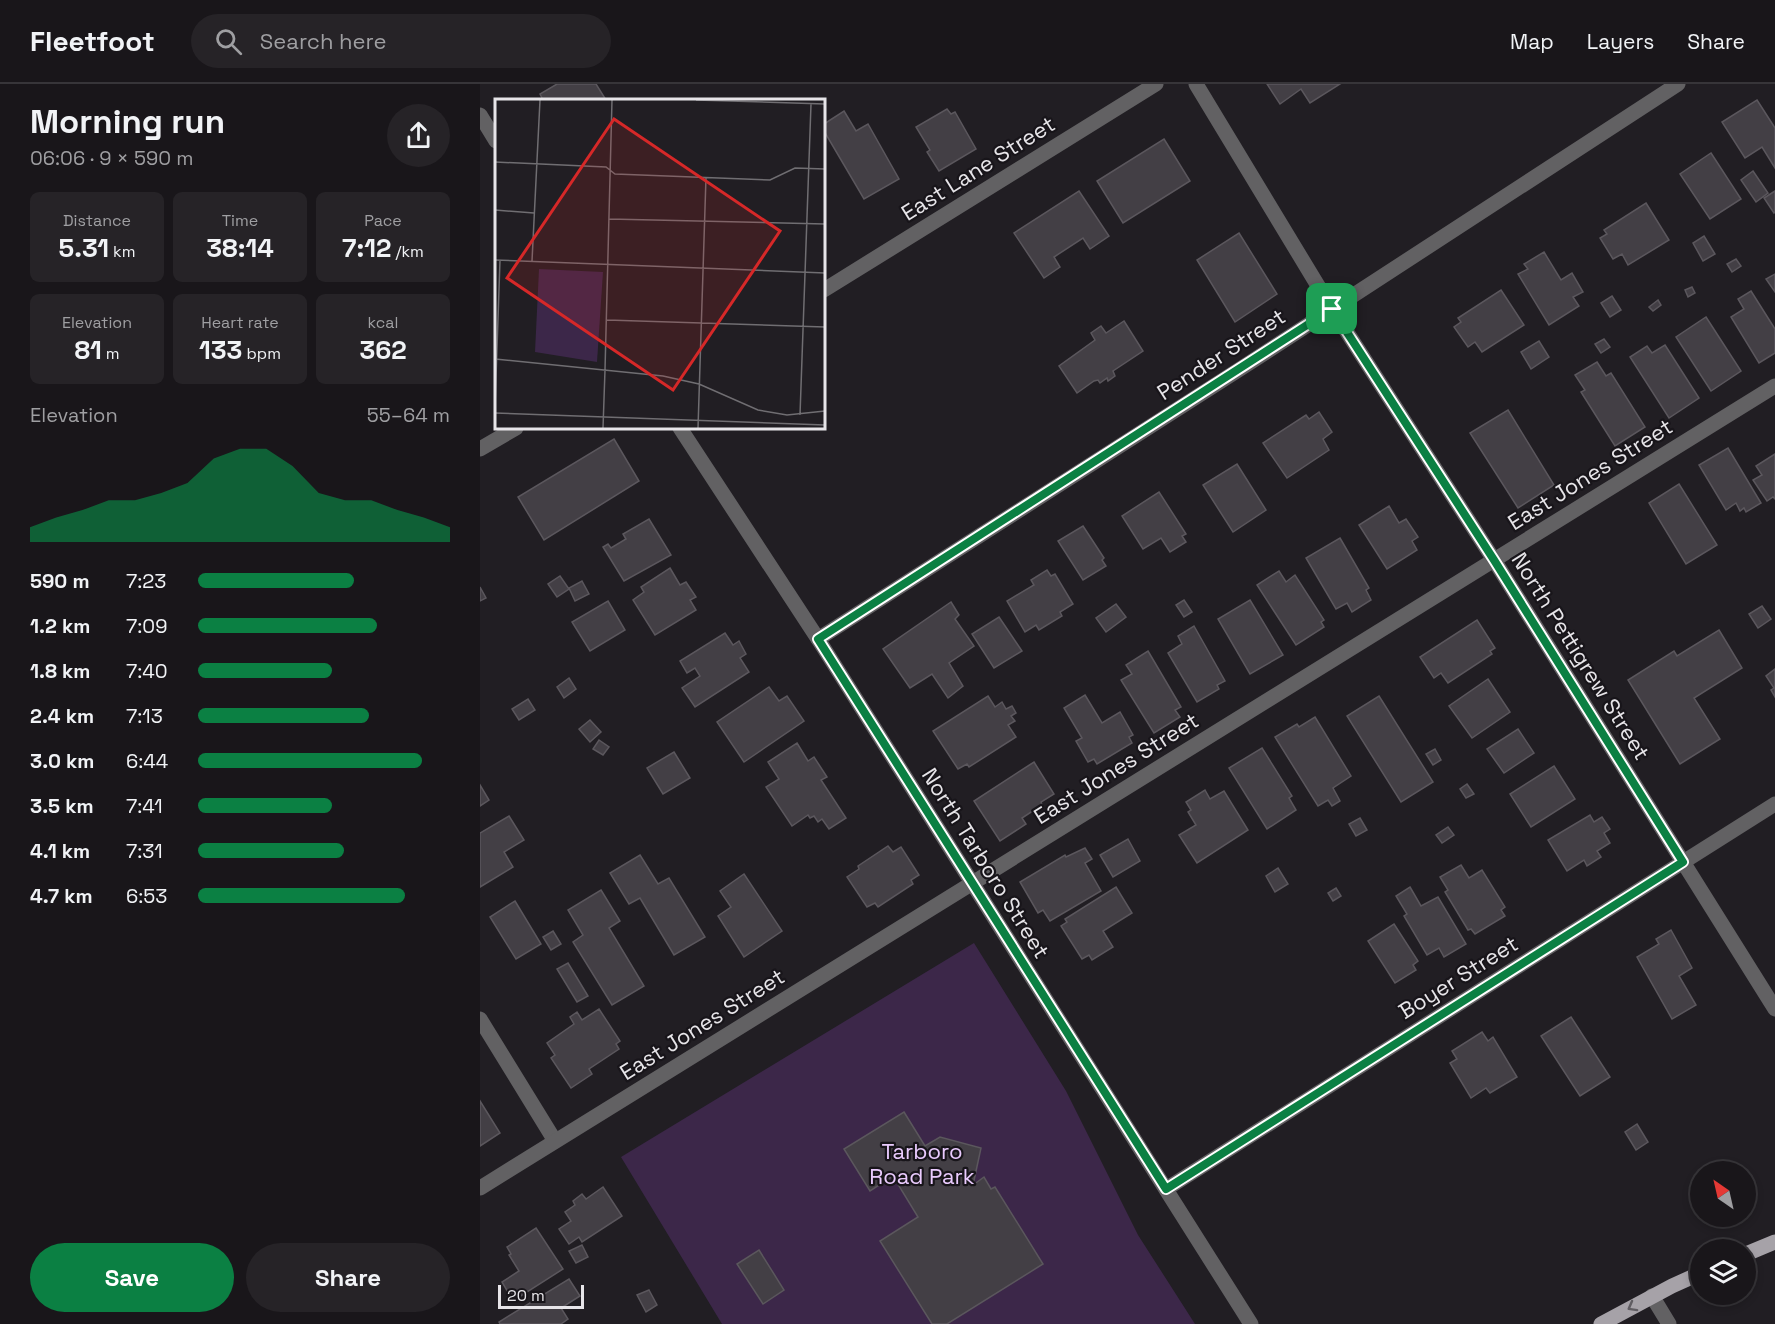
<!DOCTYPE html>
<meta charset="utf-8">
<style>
:root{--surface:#19161a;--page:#262327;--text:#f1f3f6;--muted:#9f9fa2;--line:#373539;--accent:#0b8043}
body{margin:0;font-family:"Space Grotesk",sans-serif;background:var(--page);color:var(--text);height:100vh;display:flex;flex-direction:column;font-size:22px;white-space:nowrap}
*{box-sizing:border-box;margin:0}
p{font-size:20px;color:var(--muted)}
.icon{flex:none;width:33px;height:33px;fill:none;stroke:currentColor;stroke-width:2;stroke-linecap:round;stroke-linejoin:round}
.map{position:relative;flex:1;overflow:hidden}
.sheet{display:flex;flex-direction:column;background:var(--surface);width:480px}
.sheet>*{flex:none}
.needle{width:39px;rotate:326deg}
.buttons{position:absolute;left:1210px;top:1077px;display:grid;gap:12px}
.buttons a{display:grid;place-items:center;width:66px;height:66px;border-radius:50%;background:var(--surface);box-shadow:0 3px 9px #0003,0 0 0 2px var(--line);font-size:30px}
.scale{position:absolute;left:18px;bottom:15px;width:86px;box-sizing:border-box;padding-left:6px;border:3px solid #e7e5e9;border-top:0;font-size:16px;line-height:21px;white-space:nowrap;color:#e7e5e9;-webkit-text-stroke:4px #18151a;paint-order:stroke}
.pin{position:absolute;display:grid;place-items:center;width:51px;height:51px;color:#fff;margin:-26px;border-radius:12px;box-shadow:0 3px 9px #0006}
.round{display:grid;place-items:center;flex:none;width:63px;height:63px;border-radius:32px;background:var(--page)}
.head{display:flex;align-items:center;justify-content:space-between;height:102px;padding:0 30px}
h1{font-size:33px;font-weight:700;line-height:45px}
.figures{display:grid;grid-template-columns:repeat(3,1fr);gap:9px;height:102px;padding:6px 30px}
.figures div{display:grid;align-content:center;border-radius:9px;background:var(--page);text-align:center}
.figures b{font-size:26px;font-weight:700}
.figures small{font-size:16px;font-weight:400}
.figures p{font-size:16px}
.chart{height:168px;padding:12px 30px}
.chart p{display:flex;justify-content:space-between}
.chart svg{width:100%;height:108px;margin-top:6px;fill:var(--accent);opacity:.7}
.action{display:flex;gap:12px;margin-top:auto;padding:12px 30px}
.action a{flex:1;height:69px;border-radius:36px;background:var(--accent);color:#fff;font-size:24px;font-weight:700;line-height:69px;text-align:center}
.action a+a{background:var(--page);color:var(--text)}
ul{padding:0 30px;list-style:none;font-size:20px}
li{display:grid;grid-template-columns:96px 72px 1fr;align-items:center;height:45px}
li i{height:15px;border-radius:8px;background:var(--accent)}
header{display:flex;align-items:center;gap:36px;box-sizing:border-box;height:84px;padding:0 30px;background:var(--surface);border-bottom:2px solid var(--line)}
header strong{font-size:28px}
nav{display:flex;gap:33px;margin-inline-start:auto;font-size:21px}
.search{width:420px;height:54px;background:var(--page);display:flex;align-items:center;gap:15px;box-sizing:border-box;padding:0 21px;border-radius:33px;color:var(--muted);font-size:22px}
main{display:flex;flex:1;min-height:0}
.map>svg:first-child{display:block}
.green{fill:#3c2749}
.building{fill:#433f45;stroke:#5b575d;stroke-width:1.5}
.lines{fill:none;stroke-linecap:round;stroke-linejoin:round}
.service{stroke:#626163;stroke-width:15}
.minor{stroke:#626163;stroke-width:15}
.tertiary{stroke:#626163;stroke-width:15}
.primary{stroke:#a6a2a8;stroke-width:15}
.oneway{stroke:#5f5c61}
.route-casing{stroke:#fff;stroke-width:12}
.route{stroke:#0b8043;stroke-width:8}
.labels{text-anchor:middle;stroke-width:4.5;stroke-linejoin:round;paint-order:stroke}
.street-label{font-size:22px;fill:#e7e5e9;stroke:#18151a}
.park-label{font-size:22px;fill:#eacbfe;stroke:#18151a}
.inset-road{fill:none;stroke:#706e72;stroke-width:1.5}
.view{fill:#d62828;fill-opacity:0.15;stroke:#d62828;stroke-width:3}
.inset-edge{fill:none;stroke:#e7e5e9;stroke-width:3}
</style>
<header>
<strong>Fleetfoot</strong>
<div class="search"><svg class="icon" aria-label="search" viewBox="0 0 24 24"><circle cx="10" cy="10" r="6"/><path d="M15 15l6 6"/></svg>Search here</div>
<nav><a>Map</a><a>Layers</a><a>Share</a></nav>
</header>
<main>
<section class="sheet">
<div class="head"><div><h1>Morning run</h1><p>06:06 · 9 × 590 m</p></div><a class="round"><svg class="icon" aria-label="share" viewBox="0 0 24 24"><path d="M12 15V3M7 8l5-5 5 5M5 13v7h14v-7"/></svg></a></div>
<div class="figures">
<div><p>Distance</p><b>5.31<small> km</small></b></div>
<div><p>Time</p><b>38:14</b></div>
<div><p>Pace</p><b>7:12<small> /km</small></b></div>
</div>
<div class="figures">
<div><p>Elevation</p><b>81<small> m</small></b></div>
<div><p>Heart rate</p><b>133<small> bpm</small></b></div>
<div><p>kcal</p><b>362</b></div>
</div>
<div class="chart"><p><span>Elevation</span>55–64 m</p>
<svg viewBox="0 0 160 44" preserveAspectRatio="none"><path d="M0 44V38L10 34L20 31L30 27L40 27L50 24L60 20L70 10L80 6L90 6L100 13L110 24L120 27L130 27L140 31L150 34L160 38V44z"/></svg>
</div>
<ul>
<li><b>590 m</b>7:23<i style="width:62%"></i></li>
<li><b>1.2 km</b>7:09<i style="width:71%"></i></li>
<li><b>1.8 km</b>7:40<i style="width:53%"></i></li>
<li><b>2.4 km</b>7:13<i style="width:68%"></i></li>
<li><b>3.0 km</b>6:44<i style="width:89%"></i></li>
<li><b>3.5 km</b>7:41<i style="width:53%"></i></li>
<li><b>4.1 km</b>7:31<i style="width:58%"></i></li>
<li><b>4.7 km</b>6:53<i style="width:82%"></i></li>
</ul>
<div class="action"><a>Save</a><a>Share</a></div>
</section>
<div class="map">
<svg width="1295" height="1240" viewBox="0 0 1295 1240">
<rect width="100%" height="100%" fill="#211e23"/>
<path class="green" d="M494 859 586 1007 658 1151 715 1240H242L141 1073Z"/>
<g class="building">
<path d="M77 0H116L126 16H63L60 10Z"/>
<path d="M787 0H860L830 19 821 5 800 20Z"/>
<path d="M1277 16 1295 44V84L1282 63 1265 74 1242 38Z"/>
<path d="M467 25 471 30 475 28 496 65 459 87 447 68 450 66 436 43Z"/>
<path d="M364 27 376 47 388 40 419 95 384 115 344 47V40Z"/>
<path d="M684 55 710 97 643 139 617 97Z"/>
<path d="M1231 69 1261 115 1230 135 1200 90Z"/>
<path d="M1273 87 1288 109 1276 118 1261 96Z"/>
<path d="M599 107 629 152 610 165 603 154 574 173 580 183 564 194 534 149Z"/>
<path d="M1295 107V128L1294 129 1284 114Z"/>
<path d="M1166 119 1189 156 1148 181 1142 170 1133 175 1120 154 1127 150 1124 146Z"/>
<path d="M759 149 797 210 755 238 717 176Z"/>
<path d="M1224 152 1235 170 1223 177 1213 159Z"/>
<path d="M1064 168 1081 196 1092 189 1103 208 1093 213 1099 222 1069 241 1038 190 1048 185 1044 180Z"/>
<path d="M1256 175 1261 182 1252 188 1247 180Z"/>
<path d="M1295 190V208L1286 195Z"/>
<path d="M1212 203 1215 209 1208 213 1205 206Z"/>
<path d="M1021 206 1044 241 1002 268 995 258 988 263 974 243 981 238 978 234Z"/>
<path d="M1271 207 1295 245V269L1279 279 1251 233 1264 225 1258 215Z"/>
<path d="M1132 212 1141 226 1130 233 1121 219Z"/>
<path d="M1178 216 1181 221 1173 227 1169 223Z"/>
<path d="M1226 233 1261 287 1231 307 1196 253Z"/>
<path d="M644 237 663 267 633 287 635 292 628 297 627 294 620 299 618 296 614 297 597 309 579 282 615 256 611 249 621 242 626 249Z"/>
<path d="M1124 255 1130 263 1121 269 1115 260Z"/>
<path d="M1059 257 1069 273 1051 285 1041 268Z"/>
<path d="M1185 261 1219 314 1189 334 1150 273 1167 262 1172 269Z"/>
<path d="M1117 278 1126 292 1131 289 1165 343 1135 362 1101 308 1105 306 1095 291Z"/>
<path d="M1028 326 1074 401 1038 424 990 349Z"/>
<path d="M839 328 852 348 843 355 849 366 807 394 783 359 826 331 829 335Z"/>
<path d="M134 355 159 397 64 456 38 413Z"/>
<path d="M1248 364 1281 419 1266 428 1264 424 1260 427 1256 419 1246 426 1219 381Z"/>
<path d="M1295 370V415L1293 413 1287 417 1273 396 1282 391 1276 382Z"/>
<path d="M757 380 786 426 753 448 723 401Z"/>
<path d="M1199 400 1237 461 1206 480 1169 419Z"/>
<path d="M679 408 706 450 702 452 706 458 690 468 681 454 663 465 642 432Z"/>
<path d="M909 422 919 439 926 435 938 453 932 457 937 466 907 485 879 441Z"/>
<path d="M169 435 191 471 144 497 123 463 128 460 131 464 146 455 143 450Z"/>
<path d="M603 442 624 474 622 476 626 482 603 496 578 457Z"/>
<path d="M860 454 889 504 886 506 891 516 872 528 867 519 856 525 826 474Z"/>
<path d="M190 484 200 501 206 498 216 513 210 516 216 526 175 551 153 516 164 508 161 503Z"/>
<path d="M567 486 571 492 575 490 593 520 580 528 582 532 559 546 556 541 545 548 527 517 554 501 551 496Z"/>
<path d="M799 487 806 498 815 491 844 536 841 538 844 543 816 561 777 501Z"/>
<path d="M80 492 89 505 77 513 68 500Z"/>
<path d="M102 497 109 510 95 517 89 504Z"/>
<path d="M0 503 6 514 0 517Z"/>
<path d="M704 516 712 528 704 533 696 521Z"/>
<path d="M770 516 803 571 770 590 738 535Z"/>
<path d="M128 517 145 546 110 567 92 538Z"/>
<path d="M471 518 479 531 475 535 494 562 469 579 483 602 468 614 452 590 430 604 403 565Z"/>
<path d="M636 520 646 533 626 548 616 534Z"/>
<path d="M1282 522 1291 535 1278 544 1269 530Z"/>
<path d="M519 533 542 567 514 584 492 550Z"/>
<path d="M997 536 1015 564 1010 567 1012 570 968 599 961 589 954 594 940 573Z"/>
<path d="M714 542 745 597 737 601 739 605 717 618 688 569 702 560 698 552Z"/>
<path d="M1239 546 1262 584 1214 614 1240 655 1200 680 1148 596 1194 567 1197 572Z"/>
<path d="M245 549 253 561 259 557 266 570 260 574 269 588 215 623 202 604 220 592 215 584 207 589 200 577Z"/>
<path d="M668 567 701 623 695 626 700 633 674 649 641 596 652 590 646 581Z"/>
<path d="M1295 585V613L1291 606 1294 604 1286 592Z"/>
<path d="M89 594 96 605 84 614 77 603Z"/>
<path d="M1008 595 1030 628 992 654 969 622Z"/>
<path d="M289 603 299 617 307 612 324 637 264 678 237 638Z"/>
<path d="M605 611 622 639 640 628 653 651 649 653 652 659 617 680 614 675 608 678 596 657 602 654 584 624Z"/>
<path d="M508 612 515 623 522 618 526 625 532 622 536 629 531 632 535 637 528 641 536 653 489 683 487 680 478 685 453 647Z"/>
<path d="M899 612 953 698 921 718 867 632Z"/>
<path d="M48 615 55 626 39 636 32 625Z"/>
<path d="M835 633 871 692 853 704 860 717 852 722 848 716 838 722 795 653 817 640 819 643Z"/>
<path d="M110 636 121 648 110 658 99 645Z"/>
<path d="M1038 645 1054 669 1024 689 1007 665Z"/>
<path d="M119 656 129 663 123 671 113 665Z"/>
<path d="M317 659 328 677 334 673 347 693 341 696 366 734 349 745 342 735 338 738 334 732 330 734 328 731 312 742 286 703 299 695 288 678Z"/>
<path d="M782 664 812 712 809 714 816 726 787 745 749 684Z"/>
<path d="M955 665 961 676 953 681 946 670Z"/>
<path d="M194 668 210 694 183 710 167 684Z"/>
<path d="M554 678 574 710 561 718 562 721 542 734 546 740 520 757 494 717Z"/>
<path d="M1074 682 1095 715 1051 743 1030 710Z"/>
<path d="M987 700 994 710 986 714 980 705Z"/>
<path d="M0 701 9 716 0 722Z"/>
<path d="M725 706 730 715 744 707 768 746 717 779 699 751 716 741 708 728 711 726 706 718Z"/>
<path d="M1110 731 1114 738 1122 733 1130 745 1124 749 1130 759 1117 767 1121 773 1107 782 1104 776 1087 787 1068 756Z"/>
<path d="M29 732 44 756 24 768 33 783 0 803V749Z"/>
<path d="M880 734 887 746 876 752 869 740Z"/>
<path d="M968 743 974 751 962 759 956 751Z"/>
<path d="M648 755 660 777 633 793 620 771Z"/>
<path d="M408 762 413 768 421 763 439 791 431 796 433 800 398 823 395 819 387 823 367 793 379 785 378 782Z"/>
<path d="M605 764 612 775 605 779 621 807 570 837 563 826 558 829 540 798 585 771 586 773Z"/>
<path d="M160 771 178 800 189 794 225 853 194 871 160 814 149 820 130 789Z"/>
<path d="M981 781 989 794 1002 786 1025 823 1021 826 1025 832 995 850 991 845 988 846 965 808 968 806 960 793Z"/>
<path d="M798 784 808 800 795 808 786 792Z"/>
<path d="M264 790 302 847 264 873 238 832 251 823 240 807Z"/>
<path d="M636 803 652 829 623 847 633 863 612 876 609 871 602 875 581 842 587 838 585 835Z"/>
<path d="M930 803 941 822 958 813 986 860 964 873 959 864 947 871 924 832 927 830 916 812Z"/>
<path d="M856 804 861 812 853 817 848 809Z"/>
<path d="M121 806 140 837 129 844 164 902 132 921 93 858 103 851 88 826Z"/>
<path d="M35 817 61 860 36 875 10 833Z"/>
<path d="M914 840 938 877 933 881 936 886 915 899 888 857Z"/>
<path d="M1191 846 1212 884 1199 892 1216 921 1192 935 1157 873 1179 860 1176 855Z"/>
<path d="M73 847 81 860 71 866 63 853Z"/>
<path d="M88 879 108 912 97 918 77 885Z"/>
<path d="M119 925 140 957 136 960 139 965 109 985 112 990 91 1004 71 974 75 971 67 959 94 940 90 933 97 928 102 936Z"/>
<path d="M1091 933 1130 993 1100 1012 1061 952Z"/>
<path d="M1002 948 1008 957 1013 953 1037 993 1010 1009 1006 1004 991 1014 970 979 977 975 972 967Z"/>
<path d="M0 1017 20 1049 0 1062Z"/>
<path d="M424 1028 445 1062 460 1053 501 1064 493 1101 504 1093 511 1105 515 1103 563 1180 467 1240H452L400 1157 438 1133 413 1092 390 1107 364 1065Z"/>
<path d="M1157 1040 1168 1058 1156 1066 1145 1048Z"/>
<path d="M123 1103 142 1132 102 1158 99 1153 89 1160 79 1145 91 1137 85 1128 95 1121 93 1117 102 1110 106 1115Z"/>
<path d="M56 1144 83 1185 33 1217 22 1198 39 1187 29 1171 31 1170 27 1163Z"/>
<path d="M102 1161 108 1173 96 1179 89 1167Z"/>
<path d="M279 1166 304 1206 283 1220 257 1180Z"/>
<path d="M89 1195 100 1212 81 1224 88 1235 81 1240H20L19 1238Z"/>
<path d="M169 1206 177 1221 166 1228 157 1211Z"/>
</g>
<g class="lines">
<path class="service" d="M1172 1212 1189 1240"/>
<g class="minor">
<path d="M716 0 852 225 1014 476 1295 925"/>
<path d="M344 206 676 0"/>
<path d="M338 555 760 285 1198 0"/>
<path d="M0 935 75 1057"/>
<path d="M686 1105 1295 720"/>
</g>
<g class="tertiary">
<path d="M0 31 16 57"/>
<path d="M200 344 338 555 771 1240"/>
<path d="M0 365 36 344"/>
<path d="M0 1104 1295 302"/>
</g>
<g class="primary">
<path d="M1266 1170 1295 1158"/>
<path d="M1121 1240 1192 1202 1221 1189"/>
</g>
</g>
<defs><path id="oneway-chevron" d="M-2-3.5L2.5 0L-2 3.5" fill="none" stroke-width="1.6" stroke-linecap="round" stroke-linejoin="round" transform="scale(1.5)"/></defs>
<use class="oneway" href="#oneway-chevron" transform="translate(1152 1223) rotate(151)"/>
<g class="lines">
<defs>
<path id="route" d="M852 225 1014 476 1203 778 686 1105 338 555Z"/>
</defs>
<use href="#route" class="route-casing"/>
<use href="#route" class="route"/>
</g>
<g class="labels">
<g class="street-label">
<text transform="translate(498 84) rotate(-32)" y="8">East Lane Street</text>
<text transform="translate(741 270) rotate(-33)" y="8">Pender Street</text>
<text transform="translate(1110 390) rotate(-32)" y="8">East Jones Street</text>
<text transform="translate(1101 572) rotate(58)" y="8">North Pettigrew Street</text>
<text transform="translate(636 684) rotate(-32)" y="8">East Jones Street</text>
<text transform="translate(506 779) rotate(58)" y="8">North Tarboro Street</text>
<text transform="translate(978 893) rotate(-32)" y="8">Boyer Street</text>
<text transform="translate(222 940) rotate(-32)" y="8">East Jones Street</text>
</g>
<g class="park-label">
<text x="442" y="1075">Tarboro<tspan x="442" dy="25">Road Park</tspan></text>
</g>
</g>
<g transform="translate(15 15)">
<rect width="330" height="330" fill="#211e23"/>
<path d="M44 170 108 173 102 263 40 253Z" fill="#3c2749"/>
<path class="inset-road" d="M201 1 330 5M0 63 111 68 120 75 275 81 300 69 330 70M0 111 39 114M114 120 330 125M0 161 330 174M37 162 45 1M112 221 330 228M0 260 168 277 204 285 263 311 292 316 330 312M110 271 117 1M0 308 5 161M0 314 330 326M305 316 316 5M108 329 110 271M203 329 211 78"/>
<path class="view" d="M119 20 285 132 178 291 12 179Z"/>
<rect width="330" height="330" class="inset-edge"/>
</g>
</svg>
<div class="buttons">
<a><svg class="needle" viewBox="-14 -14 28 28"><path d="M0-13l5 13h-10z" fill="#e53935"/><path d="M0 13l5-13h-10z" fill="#9f9fa2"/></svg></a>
<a><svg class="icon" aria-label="layers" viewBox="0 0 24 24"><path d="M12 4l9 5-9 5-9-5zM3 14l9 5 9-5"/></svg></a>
</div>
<div class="scale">20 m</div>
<div class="pin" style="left:852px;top:225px;background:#1e9e55"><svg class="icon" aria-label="arrive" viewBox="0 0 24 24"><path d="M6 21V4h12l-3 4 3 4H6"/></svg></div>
</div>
</main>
